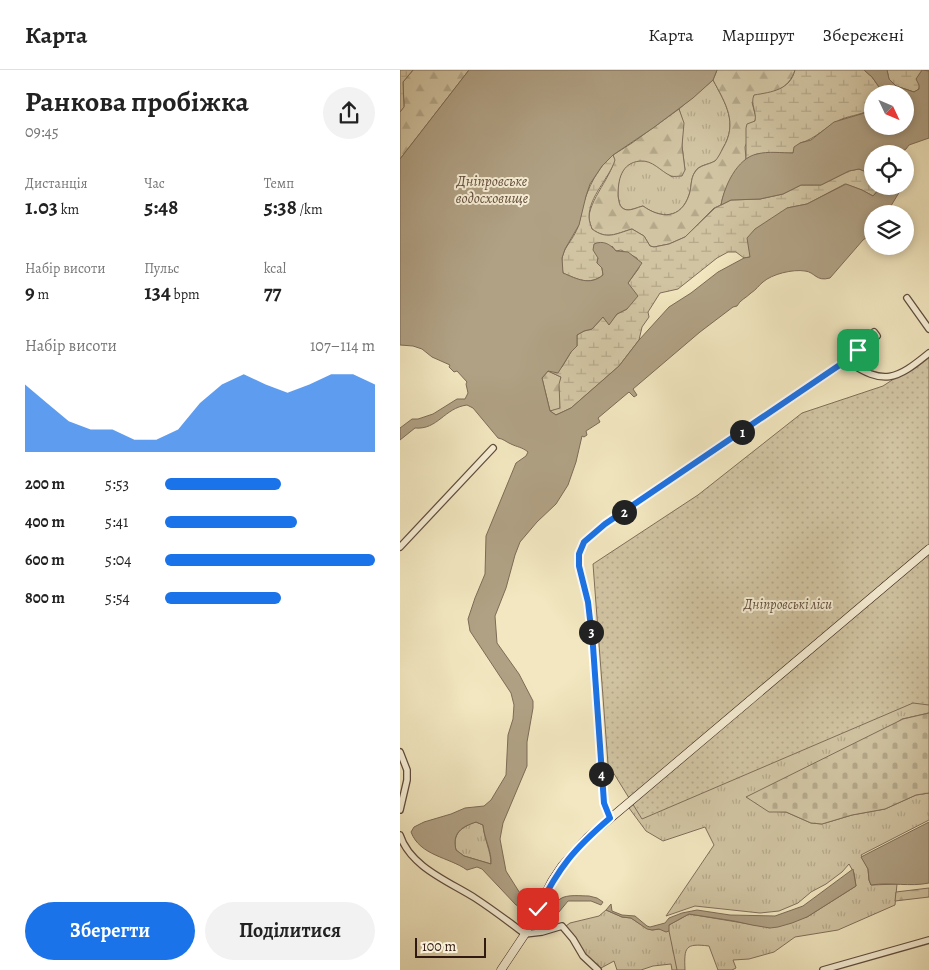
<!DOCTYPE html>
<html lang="uk">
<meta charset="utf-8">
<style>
:root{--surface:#fff;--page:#f2f2f2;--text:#222;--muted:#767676;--line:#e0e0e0;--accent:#1a73e8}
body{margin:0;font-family:Alegreya,serif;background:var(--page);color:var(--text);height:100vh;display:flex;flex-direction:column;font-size:19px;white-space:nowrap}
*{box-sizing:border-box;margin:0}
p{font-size:16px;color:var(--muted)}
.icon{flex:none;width:28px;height:28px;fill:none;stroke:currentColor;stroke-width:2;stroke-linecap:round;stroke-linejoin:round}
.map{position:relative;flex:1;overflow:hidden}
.side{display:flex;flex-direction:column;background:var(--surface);width:400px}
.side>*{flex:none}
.needle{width:32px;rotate:134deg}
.buttons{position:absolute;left:464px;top:15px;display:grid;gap:10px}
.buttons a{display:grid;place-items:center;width:50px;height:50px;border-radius:50%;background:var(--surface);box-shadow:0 2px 8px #0003;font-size:25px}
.scale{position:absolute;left:15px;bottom:12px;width:71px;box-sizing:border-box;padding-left:5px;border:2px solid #301911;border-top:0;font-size:14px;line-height:18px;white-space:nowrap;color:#301911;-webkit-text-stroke:4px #f7efd6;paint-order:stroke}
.pin{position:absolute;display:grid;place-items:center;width:42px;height:42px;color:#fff;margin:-21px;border-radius:10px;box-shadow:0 2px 8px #0006}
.km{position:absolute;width:25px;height:25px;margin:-12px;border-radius:50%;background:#222;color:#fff;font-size:14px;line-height:25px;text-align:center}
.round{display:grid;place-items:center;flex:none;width:52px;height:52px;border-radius:26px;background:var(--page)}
.overview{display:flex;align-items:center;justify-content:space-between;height:85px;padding:0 25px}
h1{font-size:28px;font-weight:600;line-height:38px}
.figures{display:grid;grid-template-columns:repeat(3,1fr);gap:8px;height:85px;padding:5px 25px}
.figures div{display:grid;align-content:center}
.figures b{font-size:21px;font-weight:600}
.figures small{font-size:14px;font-weight:400}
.figures p{font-size:14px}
.chart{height:140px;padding:10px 25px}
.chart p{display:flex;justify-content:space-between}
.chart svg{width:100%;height:90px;margin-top:5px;fill:var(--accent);opacity:.7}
.primary-button{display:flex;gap:10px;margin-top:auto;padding:10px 25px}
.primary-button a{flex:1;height:58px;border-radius:30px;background:var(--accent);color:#fff;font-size:20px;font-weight:600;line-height:58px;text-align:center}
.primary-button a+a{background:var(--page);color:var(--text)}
ul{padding:0 25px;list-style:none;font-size:16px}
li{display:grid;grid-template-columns:80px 60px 1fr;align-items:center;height:38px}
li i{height:12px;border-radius:6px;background:var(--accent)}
header{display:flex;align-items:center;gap:30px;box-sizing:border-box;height:70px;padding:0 25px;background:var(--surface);border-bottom:1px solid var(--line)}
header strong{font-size:24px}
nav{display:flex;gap:28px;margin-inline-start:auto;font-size:18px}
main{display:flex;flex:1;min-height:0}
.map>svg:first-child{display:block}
.grass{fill:url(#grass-tufts);stroke:#806e5a}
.forest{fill:url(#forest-firs);stroke:#806e5a}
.wetland{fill:url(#wetland-marsh);stroke:#806e5a}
.cemetery{fill:url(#cemetery-stones);stroke:#806e5a}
.park{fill:url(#park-dots);stroke:#806e5a}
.water{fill:#b0a184;stroke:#7d6b56;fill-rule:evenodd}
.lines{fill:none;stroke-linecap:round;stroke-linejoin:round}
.stream{stroke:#7d6b56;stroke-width:1}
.street-casing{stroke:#604c3d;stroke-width:8}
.secondary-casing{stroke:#301911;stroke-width:9}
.street{stroke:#f7efd6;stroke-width:5.5}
.secondary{stroke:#f7efd6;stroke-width:8}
.route-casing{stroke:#fff;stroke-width:10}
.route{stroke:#1a73e8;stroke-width:6}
.labels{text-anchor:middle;stroke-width:4;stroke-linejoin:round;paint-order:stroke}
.park-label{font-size:14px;font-style:italic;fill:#604c3c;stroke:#f7efd6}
.water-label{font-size:15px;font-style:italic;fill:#634f3f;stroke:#f7efd6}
</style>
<header>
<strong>Карта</strong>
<nav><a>Карта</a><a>Маршрут</a><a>Збережені</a></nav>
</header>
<main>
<section class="side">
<div class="overview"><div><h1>Ранкова пробіжка</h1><p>09:45</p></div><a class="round"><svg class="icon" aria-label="share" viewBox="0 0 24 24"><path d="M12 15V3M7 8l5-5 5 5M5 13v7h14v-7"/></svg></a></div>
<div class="figures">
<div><p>Дистанція</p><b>1.03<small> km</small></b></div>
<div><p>Час</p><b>5:48</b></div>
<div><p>Темп</p><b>5:38<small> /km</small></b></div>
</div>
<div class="figures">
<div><p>Набір висоти</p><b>9<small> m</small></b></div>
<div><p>Пульс</p><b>134<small> bpm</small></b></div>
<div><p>kcal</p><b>77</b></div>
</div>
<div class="chart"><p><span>Набір висоти</span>107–114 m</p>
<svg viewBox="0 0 160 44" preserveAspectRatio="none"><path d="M0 44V11L10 20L20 29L30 33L40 33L50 38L60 38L70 33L80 20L90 11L100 6L110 11L120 15L130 11L140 6L150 6L160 11V44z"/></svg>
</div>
<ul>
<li><b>200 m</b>5:53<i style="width:55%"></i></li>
<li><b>400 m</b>5:41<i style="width:63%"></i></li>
<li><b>600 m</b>5:04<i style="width:100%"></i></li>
<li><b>800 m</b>5:54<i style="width:55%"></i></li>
</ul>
<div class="primary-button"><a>Зберегти</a><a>Поділитися</a></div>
</section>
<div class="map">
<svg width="529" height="900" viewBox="0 0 529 900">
<defs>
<pattern id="grass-tufts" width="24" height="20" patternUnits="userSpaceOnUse" patternTransform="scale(1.25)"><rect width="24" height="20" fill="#d1c4a2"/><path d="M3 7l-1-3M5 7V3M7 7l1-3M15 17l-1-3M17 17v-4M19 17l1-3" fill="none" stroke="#b4a88a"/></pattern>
<pattern id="forest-firs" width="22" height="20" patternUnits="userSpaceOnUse" patternTransform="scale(1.25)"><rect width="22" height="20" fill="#d1c4a2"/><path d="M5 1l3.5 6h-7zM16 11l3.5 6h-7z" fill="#b4a88a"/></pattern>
<pattern id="wetland-marsh" width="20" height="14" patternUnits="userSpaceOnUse" patternTransform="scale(1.25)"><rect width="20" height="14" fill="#d1c4a2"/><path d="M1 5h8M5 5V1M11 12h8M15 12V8" fill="none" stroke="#b4a88a"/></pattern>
<pattern id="cemetery-stones" width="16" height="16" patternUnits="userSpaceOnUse" patternTransform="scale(1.25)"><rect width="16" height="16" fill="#d1c4a2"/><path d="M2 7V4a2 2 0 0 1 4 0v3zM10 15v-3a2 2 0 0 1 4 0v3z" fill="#b4a88a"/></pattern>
<pattern id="park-dots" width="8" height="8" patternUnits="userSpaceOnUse" patternTransform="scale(1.25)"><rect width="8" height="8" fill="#d1c4a2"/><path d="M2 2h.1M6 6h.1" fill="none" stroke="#b4a88a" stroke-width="1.8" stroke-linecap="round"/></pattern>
</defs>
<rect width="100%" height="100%" fill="#f2e7c0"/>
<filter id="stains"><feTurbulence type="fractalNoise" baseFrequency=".004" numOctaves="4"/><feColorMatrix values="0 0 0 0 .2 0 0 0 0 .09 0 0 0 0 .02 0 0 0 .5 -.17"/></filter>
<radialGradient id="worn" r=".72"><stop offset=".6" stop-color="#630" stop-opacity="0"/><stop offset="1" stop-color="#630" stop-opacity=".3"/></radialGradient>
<g class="grass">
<path d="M313 10C326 34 338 53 323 78 321 82 319 88 315 91 310 94 301 95 297 99 290 107 292 116 289 125 281 149 261 149 243 136 238 137 228 142 224 139 219 136 219 131 218 125 217 108 223 88 245 91 255 92 264 101 272 107L285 100 282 76 283 53 279 39Z"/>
<path d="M529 485V643L502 649 369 741 386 742 411 753 422 754 452 745 485 739 516 725 529 723V750L461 785 468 799 469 810 471 815 497 814 495 835 438 860 395 867 374 882 349 889 333 890 336 898 332 900H318L309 876C285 873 284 877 285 900H272L271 894 253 896 241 900H217L214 891 201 898C186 886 175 873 166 856L170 853 199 846 206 840 222 847 231 848 243 856 252 860 268 858 269 855 289 844 361 856 407 847 456 816 454 803 449 794 442 802 426 814 411 822 398 833 379 841 360 843 295 836 266 846 314 775 305 757 263 771 246 761 229 738 336 647Z"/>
<path d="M76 752 83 755C84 769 91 781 91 794L64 786 56 780C52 764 61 757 76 752Z"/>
</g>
<g class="forest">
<path d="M13 0H69L0 89V42L4 36 3 12Z"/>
<path d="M317 0H395C390 19 368 26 352 32L356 48 345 77 346 89C334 102 324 118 321 135L314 138 285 167 269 174 254 177 250 176 244 166 232 159C215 164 207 170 192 159 191 156 189 151 189 147 190 127 219 98 213 85L232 73 279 39 284 53 282 76 285 100 282 106C279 106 274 107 271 106 260 101 253 90 240 91 221 93 218 110 218 126 219 131 219 137 224 139 229 142 238 137 243 136 261 149 281 149 289 125 292 117 290 109 295 102 299 95 308 95 315 91 318 88 321 82 323 78 338 53 326 34 313 10Z"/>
<path d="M148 301 161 307 160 339 150 341 142 308Z"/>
<path d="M529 818V827L495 831 496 822Z"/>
</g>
<g class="wetland">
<path d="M0 0H13L3 12 4 37 0 42Z"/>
<path d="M395 0H464L472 7 484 24H472V38C463 45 452 45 442 49 426 56 416 69 400 73L393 83 357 84 346 89V58L347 54 355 51C357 42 350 34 354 25 372 22 390 20 395 0Z"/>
<path d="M487 0H529V1L522 0 519 19 514 22 496 16 489 9Z"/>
<path d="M213 85 215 90C209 109 189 126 189 147 189 151 191 156 192 159 207 170 215 164 232 159L244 166 250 176 254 177 269 174 285 167 315 138 331 130 360 129 383 124 401 115H421L449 101 459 99 472 104V116H482L473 126 462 120 445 114 407 134 387 138 350 187 344 188 336 182H328L317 188 278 219 260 223 248 242 249 247 242 257 239 270 219 296 171 338 156 345 150 341 160 338 159 314 161 307 148 301 162 297 171 282 177 276V265L184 261 192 259 203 247 209 254 217 244 227 239 228 213 239 198 237 188 221 180 216 181 212 176 198 188 197 193 202 198 203 205C189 216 177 209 163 203 158 179 170 177 178 157 180 151 181 144 182 138 188 118 197 98 213 85Z"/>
</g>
<path class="cemetery" d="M529 643V723L516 725 485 739 452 745 422 754 411 753 386 742H369L346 727 503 649Z"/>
<path class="park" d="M529 286V635L513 633 242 749 208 694 193 494 298 425 402 343 483 316Z"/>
<g class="water">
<path d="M69 0H317L313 10 293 28 253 58 213 85 202 96 190 114 186 126 179 155 165 179 162 188 163 203C177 209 190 216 203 205L202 198 197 193 198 188 193 180 194 174C203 170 210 174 216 181L228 182 242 193 228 213 238 226 227 239 217 244 209 255 203 247 192 259 184 261 177 265V276L171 282 158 303 148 301 142 308 150 341 156 345 171 338 219 296 239 270 269 237 291 223 318 202 344 188 350 187 347 168 355 159 387 138 407 134 446 114 462 120 473 126 482 116H499L500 121 486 144H472V160L470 165 463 170 430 208C416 212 415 202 405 201 393 199 372 204 363 212 359 215 356 220 351 223 346 228 340 230 337 236L333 237 300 262 233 319 237 325 234 327 229 322 198 348 200 352 186 361 187 365 184 367 182 366 176 392 168 415 156 434 137 452 120 472 115 485 106 518 95 546 97 573 119 604 133 631V638L127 672V696L103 753 100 769 106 801 128 836 126 839 116 835 82 799 77 797 67 800C49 787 20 786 11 762L14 757 24 752 51 744 65 738 84 736 91 730 106 705 108 665 113 649 114 635 111 623 70 561 68 549 75 528 85 504 86 466 116 393 126 386 128 382C122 377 117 377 111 374 106 372 104 369 98 368L73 338 67 335C44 338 38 360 15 358L0 370V358L12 349H18L33 344 57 329H65L68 323 66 314 67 312 57 301 54 302 49 297 50 295 32 287 22 279 13 276 0 275V89ZM76 752 83 755C84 768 92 782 91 794L64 786 56 780C52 763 61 757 76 752Z"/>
<path d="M464 0H487L489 9 496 16 514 22 519 19V15L516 9 522 0 529 1V68L509 75 506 79 498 84H472V104L459 99 449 101 421 115H401L383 124 360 129 331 130 321 135C324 117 337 88 357 84 368 81 382 83 393 83L394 77 400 73 411 70 434 52 468 42 472 38V56H505V24H484L472 7Z"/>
<path d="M529 752V813C510 817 491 812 471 815L469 810 468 799 461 787Z"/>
<path d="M453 799 456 816 407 847 392 853 378 857 370 858 352 855 334 851 289 844 269 855V861L266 862 259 859 252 860 247 859 231 848 222 847 206 840 211 834 212 841 222 845 235 846 247 856 250 857 265 853 269 848 282 843 297 840 330 845 375 846 403 836Z"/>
<path d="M189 826 197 828 203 832 201 835 191 831H168L154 848 147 852 144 851 145 847C158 843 153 834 160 829 167 824 181 826 189 826Z"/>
</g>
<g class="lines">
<g class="stream">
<path d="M127 838 133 842"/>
<path d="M139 845 144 849"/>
<path d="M269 861 277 900"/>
</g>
<defs>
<g id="street">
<path d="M507 228 529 259"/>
<path d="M447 291C484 316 496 310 529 283"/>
<path d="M0 477 93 378"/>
<path d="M0 682 7 700V710L0 740"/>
<path d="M210 748 204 733 193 576 188 532 179 496V484L184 472 205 454 447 291 458 280 477 266 474 262"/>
<path d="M0 765C10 797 50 812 75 828 92 839 109 852 125 864L142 862 162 856 173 869 183 886 198 900"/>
<path d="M423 900 529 870"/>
</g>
<path id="secondary" d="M101 900 125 864 152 811 162 796 187 768 529 479"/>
</defs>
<use href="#street" class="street-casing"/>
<use href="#secondary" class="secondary-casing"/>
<use href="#street" class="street"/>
<use href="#secondary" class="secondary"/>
</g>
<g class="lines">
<defs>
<path id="route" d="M138 839C159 797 174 779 210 748L204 733 193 576 188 532 179 496V484L184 472 205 454 447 290 458 280"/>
</defs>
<use href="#route" class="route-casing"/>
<use href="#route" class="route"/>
</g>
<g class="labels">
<g class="park-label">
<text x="388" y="539">Дніпровські ліси</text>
</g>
<g class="water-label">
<text x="92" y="116">Дніпровське<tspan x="92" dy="17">водосховище</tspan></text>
</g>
</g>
<rect width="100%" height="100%" filter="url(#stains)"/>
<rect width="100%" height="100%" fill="url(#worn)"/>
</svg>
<div class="buttons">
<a><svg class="needle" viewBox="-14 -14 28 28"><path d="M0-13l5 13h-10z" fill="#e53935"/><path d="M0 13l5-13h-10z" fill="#767676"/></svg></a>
<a><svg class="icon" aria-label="locate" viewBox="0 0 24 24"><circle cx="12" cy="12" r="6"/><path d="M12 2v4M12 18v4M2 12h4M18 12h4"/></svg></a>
<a><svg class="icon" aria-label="layers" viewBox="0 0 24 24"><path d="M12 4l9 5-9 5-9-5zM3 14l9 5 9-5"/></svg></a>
</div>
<div class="scale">100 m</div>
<div class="pin" style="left:458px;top:280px;background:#1e9e55"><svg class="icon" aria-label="arrive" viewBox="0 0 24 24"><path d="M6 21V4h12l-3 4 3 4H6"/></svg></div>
<div class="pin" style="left:138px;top:839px;background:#d93025"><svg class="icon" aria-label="check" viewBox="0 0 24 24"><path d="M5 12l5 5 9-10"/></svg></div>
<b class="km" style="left:342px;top:362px">1</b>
<b class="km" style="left:224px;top:442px">2</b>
<b class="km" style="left:191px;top:562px">3</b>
<b class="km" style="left:201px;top:704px">4</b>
</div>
</main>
